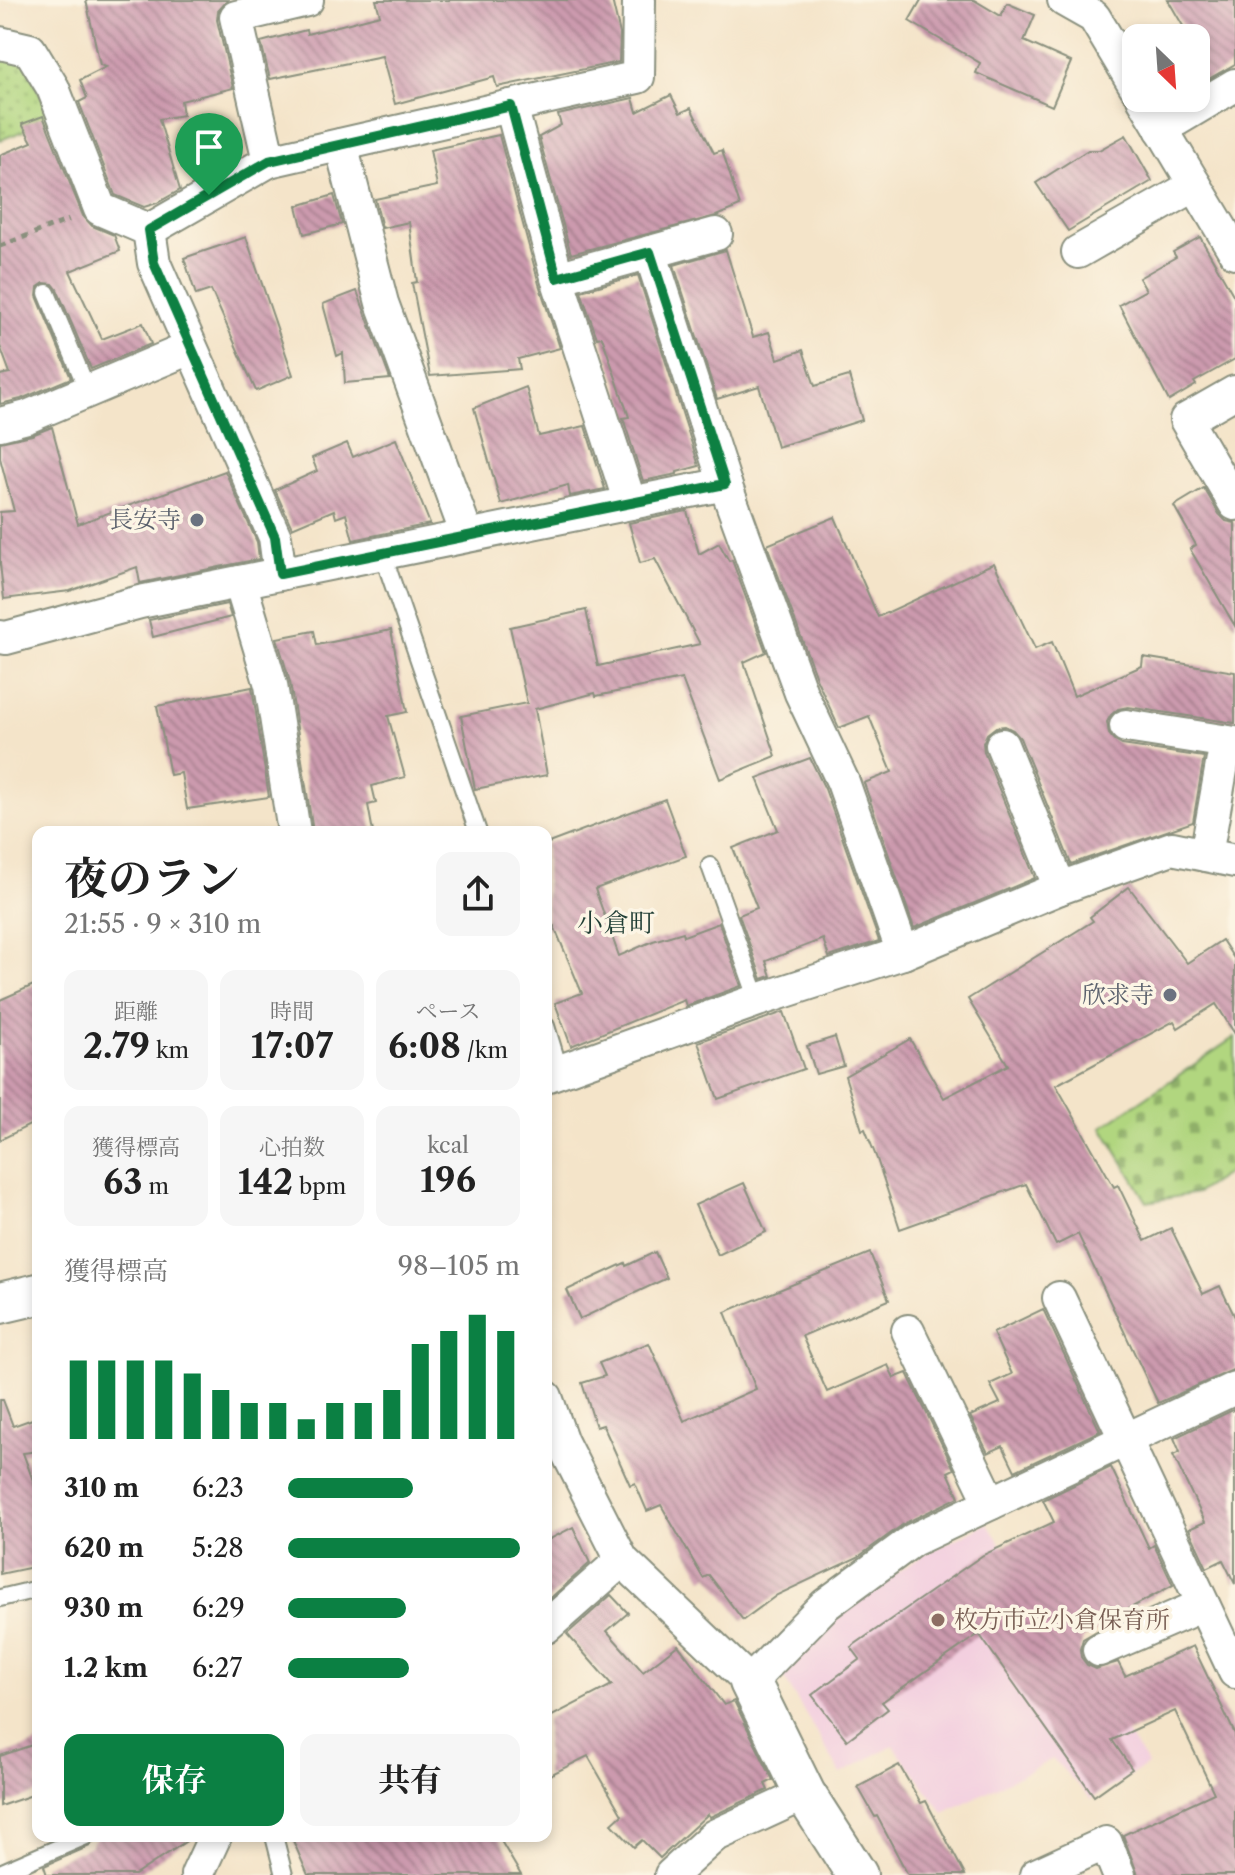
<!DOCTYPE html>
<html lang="ja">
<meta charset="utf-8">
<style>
:root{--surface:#fff;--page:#f6f6f6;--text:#222;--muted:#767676;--accent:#0b8043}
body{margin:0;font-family:"Libre Caslon Text","Noto Serif JP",serif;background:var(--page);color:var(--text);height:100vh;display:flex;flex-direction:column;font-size:30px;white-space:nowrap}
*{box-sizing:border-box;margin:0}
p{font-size:26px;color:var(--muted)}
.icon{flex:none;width:44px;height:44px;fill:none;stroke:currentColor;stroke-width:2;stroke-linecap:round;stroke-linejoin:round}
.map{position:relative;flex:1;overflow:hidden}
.panel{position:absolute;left:32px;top:826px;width:520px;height:1016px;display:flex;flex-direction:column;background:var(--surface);border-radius:16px;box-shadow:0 4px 12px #0003}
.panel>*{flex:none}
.needle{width:52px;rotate:155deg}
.tools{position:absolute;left:1122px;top:24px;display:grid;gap:16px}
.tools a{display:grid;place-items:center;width:88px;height:88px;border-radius:16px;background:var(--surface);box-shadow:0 4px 12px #0003;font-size:40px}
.pin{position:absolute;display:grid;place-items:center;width:68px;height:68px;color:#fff;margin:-82px -34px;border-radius:50% 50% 50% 0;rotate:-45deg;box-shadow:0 0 8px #0007}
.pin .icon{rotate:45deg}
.round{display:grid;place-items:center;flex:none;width:84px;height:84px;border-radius:16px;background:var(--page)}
.overview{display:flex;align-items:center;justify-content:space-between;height:136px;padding:0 32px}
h1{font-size:44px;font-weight:700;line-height:60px}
.metrics{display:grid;grid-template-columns:repeat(3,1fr);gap:12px;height:136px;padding:8px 32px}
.metrics div{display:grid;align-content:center;border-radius:16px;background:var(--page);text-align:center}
.metrics b{font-size:34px;font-weight:700}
.metrics small{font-size:22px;font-weight:400}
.metrics p{font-size:22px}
.chart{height:224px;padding:16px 32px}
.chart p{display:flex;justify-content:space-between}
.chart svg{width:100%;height:144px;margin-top:8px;stroke:var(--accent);stroke-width:6}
.primary-button{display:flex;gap:16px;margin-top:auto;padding:16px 32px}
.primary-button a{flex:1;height:92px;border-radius:16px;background:var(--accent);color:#fff;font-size:32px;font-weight:700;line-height:92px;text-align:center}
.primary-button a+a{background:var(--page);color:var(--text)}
ul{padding:0 32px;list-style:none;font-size:26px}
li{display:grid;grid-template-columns:128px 96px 1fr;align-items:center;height:60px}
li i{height:20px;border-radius:10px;background:var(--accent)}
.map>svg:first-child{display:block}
.built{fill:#f3cfdf}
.grass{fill:url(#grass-dots);stroke:#688a5a;stroke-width:2}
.cemetery{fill:url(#cemetery-stones);stroke:#688a5a;stroke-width:2}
.building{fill:url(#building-back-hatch)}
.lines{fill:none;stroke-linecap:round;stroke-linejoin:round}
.service-casing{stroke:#8a907e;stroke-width:20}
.minor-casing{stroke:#8a907e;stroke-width:36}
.tertiary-casing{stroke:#8a907e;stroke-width:44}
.path{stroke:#8a907e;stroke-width:5;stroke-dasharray:6 6;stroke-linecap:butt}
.service{stroke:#fff;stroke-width:16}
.minor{stroke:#fff;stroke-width:32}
.tertiary{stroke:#fff;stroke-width:40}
.route-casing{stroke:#fff;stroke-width:16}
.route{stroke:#0b8043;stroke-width:10}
.worship-dot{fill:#6b7280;stroke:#fcf5e5;stroke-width:3}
.education-dot{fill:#8d6e63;stroke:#fcf5e5;stroke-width:3}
.labels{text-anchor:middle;stroke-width:7;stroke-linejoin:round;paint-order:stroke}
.worship-label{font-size:24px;fill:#5b616d;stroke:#fcf5e5;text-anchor:end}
.education-label{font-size:24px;fill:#785e54;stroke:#fcf5e5;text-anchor:start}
.neighbourhood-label{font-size:26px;fill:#1f3d34;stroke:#fcf5e5}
</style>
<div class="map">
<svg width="1235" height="1875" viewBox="0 0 1235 1875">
<defs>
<pattern id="grass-dots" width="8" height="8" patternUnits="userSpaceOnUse" patternTransform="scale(2)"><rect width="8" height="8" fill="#b1d67f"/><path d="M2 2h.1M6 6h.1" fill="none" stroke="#8faf69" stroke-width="1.8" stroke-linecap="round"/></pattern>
<pattern id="cemetery-stones" width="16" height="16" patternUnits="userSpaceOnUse" patternTransform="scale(2)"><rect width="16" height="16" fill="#b1d67f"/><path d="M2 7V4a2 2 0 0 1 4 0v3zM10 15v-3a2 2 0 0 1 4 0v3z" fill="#8faf69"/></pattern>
<pattern id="building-back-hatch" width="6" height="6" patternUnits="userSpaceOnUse" patternTransform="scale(2)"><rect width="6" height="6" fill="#cc9aae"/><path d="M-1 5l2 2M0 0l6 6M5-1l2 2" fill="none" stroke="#a57f8e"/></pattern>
</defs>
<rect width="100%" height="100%" fill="#fcf5e5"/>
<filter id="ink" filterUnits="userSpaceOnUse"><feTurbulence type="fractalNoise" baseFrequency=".0125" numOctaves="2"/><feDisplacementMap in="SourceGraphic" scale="16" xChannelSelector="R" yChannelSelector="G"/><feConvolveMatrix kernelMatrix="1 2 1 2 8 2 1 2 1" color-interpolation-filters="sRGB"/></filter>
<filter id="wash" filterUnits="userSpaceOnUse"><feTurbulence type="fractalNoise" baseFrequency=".006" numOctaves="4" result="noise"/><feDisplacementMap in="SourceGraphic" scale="32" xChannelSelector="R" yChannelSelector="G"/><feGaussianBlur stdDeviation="1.8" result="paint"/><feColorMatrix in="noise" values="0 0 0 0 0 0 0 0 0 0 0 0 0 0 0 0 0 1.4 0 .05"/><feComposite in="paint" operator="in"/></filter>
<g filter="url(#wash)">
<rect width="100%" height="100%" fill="#f4e4c9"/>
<path class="built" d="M987 1523 1148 1765 1091 1799 1053 1759 944 1813 893 1745 841 1774 778 1668 828 1616 926 1554Z"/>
<path class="grass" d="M0 55 24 60 53 120 0 140Z"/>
<path class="cemetery" d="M1235 1037V1168L1197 1193 1147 1202 1102 1127Z"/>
<g id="blocks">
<g class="building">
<path d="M86 0H228L218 11 217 20 233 88 181 101 183 115 159 119 180 190 157 203 144 207 115 195 79 102 87 98 80 80 106 67 100 65Z"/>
<path d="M376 0H612L620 34 619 62 497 87 494 77 395 104 382 56 270 79 261 42 306 30 307 34 380 15Z"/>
<path d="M921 0H974L1001 16 1007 3 1035 15 1024 41 1071 62 1052 106 976 73 980 63 909 21Z"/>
<path d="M1168 0H1235V64L1196 86V38H1190Z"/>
<path d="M671 95 680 113 691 108 714 153 722 150 740 206 716 216 571 254 539 137 561 125 558 115 633 98 637 112Z"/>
<path d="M43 116 83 216 92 226 114 235 120 251 70 271 102 339 143 323 151 344 91 369 57 289 53 284 44 283 38 287 37 296 71 378 21 399 0 404V375L10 373 0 346V155L32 142 22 124Z"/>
<path d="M499 135 539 284 560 348 518 359 520 369 430 376 412 283 417 282 409 222 382 228 375 199 437 186 430 150Z"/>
<path d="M1126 135 1152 181 1068 231 1036 183 1088 150H1099Z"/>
<path d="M334 195 342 224 304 234 297 206Z"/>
<path d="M246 237 293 375 256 391 211 290 196 295 184 258Z"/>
<path d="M1200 237 1235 298V359L1194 382 1196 385 1169 401 1119 305 1146 290 1139 278 1176 257 1173 252Z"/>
<path d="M726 250 753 337 769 332 778 359 803 350 815 386 849 376 862 420 777 447 759 386 717 399 674 265Z"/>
<path d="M638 275 699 466 677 472V474L643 481 623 418 629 417 602 337 597 338 581 291Z"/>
<path d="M357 291 390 379 345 383 343 353 337 356 323 304Z"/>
<path d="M526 387 539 436 585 426 605 489 570 496 568 485 501 504 474 408Z"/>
<path d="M52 427 78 524 225 471 257 542 259 559 140 583 137 567 70 591 4 599 0 564V512L14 511 0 458V442L32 435Z"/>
<path d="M396 439 430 524 353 540 346 514 336 518 334 510 292 528 275 490 317 471 312 458 347 443 353 457Z"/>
<path d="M1204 488 1219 514 1226 521 1235 523V626L1190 549 1196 545 1174 506Z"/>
<path d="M687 511 699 554 719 543 729 561 732 560 766 652 744 662 776 756 720 779 682 679 596 696 595 693 535 709 547 775 475 789 461 716 527 703 510 627 586 610 598 666 700 644 655 559 640 563 629 523Z"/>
<path d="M835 517 878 617 994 563 1035 649 1052 642 1074 696 1142 666 1143 657 1235 672V723L1128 707 1118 709 1111 715 1107 722 1109 734 1115 741 1122 745 1204 757 1193 822 1071 864 1020 738 1013 730 1005 726 996 727 987 734 983 743 984 752 1035 878 914 928 864 783 892 772 869 716 839 728 817 680 767 545Z"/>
<path d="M227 604 231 617 153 637 149 620Z"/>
<path d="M391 630 407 712 388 716 405 777 372 786 376 803 368 805 373 832H313L290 682 277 638 314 631 317 645Z"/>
<path d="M252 687 269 797 187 809 181 773 170 775 157 706Z"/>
<path d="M810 758 825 789 879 941 829 957 823 939 766 961 771 976 762 979 739 915 757 908 733 848 778 830 757 778Z"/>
<path d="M665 799 686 856 595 889 619 956 653 941 683 932 684 936 719 923 741 986 686 1006 684 1000 571 1046 555 1003 582 993 554 926 546 929V844Z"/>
<path d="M1129 887 1187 963 1222 940 1235 960V1034L1216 1004 1178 1028 1174 1021 1056 1085 1114 1187 1118 1185 1145 1241 1171 1228 1203 1294 1220 1286 1235 1317V1369L1158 1403 1078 1234 1056 1245 1026 1184 900 1229 877 1159 865 1129 862 1130 845 1076 910 1039 944 1098 1008 1065 968 999 1093 921 1090 917Z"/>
<path d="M38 983V1121L0 1140V1000Z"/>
<path d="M784 1012 804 1069 718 1099 698 1042Z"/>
<path d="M835 1037 844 1066 816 1074 807 1046Z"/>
<path d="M744 1183 766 1232 718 1255 695 1205Z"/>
<path d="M655 1252 667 1278 580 1319 567 1290 625 1263 626 1266Z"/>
<path d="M870 1253 889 1300 802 1336 827 1392 888 1365 894 1378 907 1373 954 1469 948 1472 959 1497 905 1523 858 1557 777 1595 743 1620 709 1575 703 1578 661 1505 647 1511 635 1483 630 1485 603 1425 596 1427 582 1383 605 1376 599 1363 649 1343 684 1421 756 1389 725 1312Z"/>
<path d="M1043 1309 1100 1431 1015 1471 1003 1446 988 1453 970 1416 1000 1403 990 1384 1012 1374 993 1333Z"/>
<path d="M0 1400H3L13 1426 38 1417V1451L23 1453 38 1494V1566L0 1574Z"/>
<path d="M1235 1409V1584L1223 1560 1207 1568 1189 1529 1205 1522 1173 1455 1180 1452 1174 1438Z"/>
<path d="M1111 1467 1149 1548 1154 1545 1173 1585 1101 1624 1102 1628 1083 1639 1080 1649 1081 1657 1087 1665 1096 1669 1118 1662 1125 1676 1193 1646 1235 1734V1875H1138L1123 1835 1214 1793 1175 1711 1112 1740 1132 1769 1094 1796 979 1634 882 1702 888 1709 847 1740 812 1695 860 1659 851 1647 983 1555 1054 1522 1043 1500Z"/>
<path d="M573 1527 590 1563 546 1602V1541Z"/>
<path d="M611 1595 628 1613 607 1631 643 1672 678 1645 724 1705 734 1701 773 1780 765 1784 768 1790 710 1817 708 1814 660 1858 642 1840 634 1847 612 1824 622 1815 588 1756 546 1777V1719L612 1685 567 1634Z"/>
<path d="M38 1743V1793L0 1806V1756Z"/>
<path d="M899 1765 921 1803 926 1801 965 1875H908L877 1816 875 1817 858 1787Z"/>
<path d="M97 1836H194L135 1875H47L44 1866 90 1846Z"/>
<path d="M291 1836H498L521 1875H308Z"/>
</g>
</g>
</g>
<g filter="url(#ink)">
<use href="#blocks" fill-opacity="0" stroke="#8a907e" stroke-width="2"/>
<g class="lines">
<defs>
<g id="service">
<path d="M47 293 88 391"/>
<path d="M382 552 478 832"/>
<path d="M710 866 758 1000"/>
<path d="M546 1026 559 1069"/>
<path d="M0 1598 38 1589"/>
<path d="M274 1836 284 1875"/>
<path d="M0 1873 86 1836"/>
</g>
<g id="minor">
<path d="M1064 0 1094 17 1136 87"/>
<path d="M0 43 30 50 53 88 100 209 149 230 154 263 275 537 280 574"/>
<path d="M1143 98 1235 252"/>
<path d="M511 106 559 284 630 503"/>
<path d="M1161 129 1235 85"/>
<path d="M341 145 382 303 467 535"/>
<path d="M269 161 236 17 307 0"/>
<path d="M149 230 269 161 638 77 639 0"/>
<path d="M650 252 725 484 801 693 843 782 903 953"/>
<path d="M1078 252 1195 185"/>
<path d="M557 278 716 234"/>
<path d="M1235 392 1186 420 1235 504"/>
<path d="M0 424 27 417 190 348"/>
<path d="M240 582 271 685 294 832"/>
<path d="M0 637 6 638 140 602 725 484"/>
<path d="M1126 726 1235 743"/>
<path d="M1002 745 1060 888"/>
<path d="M1206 855 1226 742"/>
<path d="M546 1076 758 1000 903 953 1060 888 1172 848 1235 861"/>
<path d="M1059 1298 1235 1672"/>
<path d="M908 1331 991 1503"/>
<path d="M546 1397 562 1442 622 1560 750 1682 825 1605 913 1540 1235 1388"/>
<path d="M546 1627 622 1560"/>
<path d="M1099 1650 1203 1605"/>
<path d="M197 1875 215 1836"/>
<path d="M671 1875 714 1836 805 1794"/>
<path d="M1036 1875 1106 1843 1119 1875"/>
</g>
<g id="tertiary">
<path d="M0 1303 38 1294"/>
<path d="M750 1682 805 1794 857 1875"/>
</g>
</defs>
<use href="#service" class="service-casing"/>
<use href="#minor" class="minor-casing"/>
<use href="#tertiary" class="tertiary-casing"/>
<path class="path" d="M0 246 69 220"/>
<use href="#service" class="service"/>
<use href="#minor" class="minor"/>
<use href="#tertiary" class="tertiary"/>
</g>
</g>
<g class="lines" filter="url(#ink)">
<defs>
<path id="route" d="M511 106 557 278 650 252 725 484 280 574 275 537 154 263 149 230 269 161Z"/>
</defs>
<use href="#route" class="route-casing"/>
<use href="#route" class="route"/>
</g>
<g class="worship-dot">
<circle cx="197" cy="520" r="8"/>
<circle cx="1170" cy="995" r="8"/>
</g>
<circle class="education-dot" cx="938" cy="1620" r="8"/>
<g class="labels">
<g class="worship-label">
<text x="181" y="528">長安寺</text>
<text x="1154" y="1003">欣求寺</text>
</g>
<g class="education-label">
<text x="954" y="1628">枚方市立小倉保育所</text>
</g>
<g class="neighbourhood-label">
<text x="616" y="932">小倉町</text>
</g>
</g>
</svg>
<div class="tools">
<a><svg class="needle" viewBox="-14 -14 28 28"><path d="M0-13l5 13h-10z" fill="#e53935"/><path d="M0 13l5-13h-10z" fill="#767676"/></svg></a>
</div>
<div class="pin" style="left:209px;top:195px;background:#1e9e55"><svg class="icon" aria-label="arrive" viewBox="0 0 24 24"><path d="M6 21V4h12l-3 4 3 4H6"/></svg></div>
<section class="panel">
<div class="overview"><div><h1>夜のラン</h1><p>21:55 · 9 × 310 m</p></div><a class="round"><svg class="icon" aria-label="share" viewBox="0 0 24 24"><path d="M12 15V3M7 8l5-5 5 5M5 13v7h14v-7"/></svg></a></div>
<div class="metrics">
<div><p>距離</p><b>2.79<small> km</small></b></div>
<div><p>時間</p><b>17:07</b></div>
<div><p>ペース</p><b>6:08<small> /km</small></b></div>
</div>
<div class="metrics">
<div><p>獲得標高</p><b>63<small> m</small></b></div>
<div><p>心拍数</p><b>142<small> bpm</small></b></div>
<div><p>kcal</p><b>196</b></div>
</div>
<div class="chart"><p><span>獲得標高</span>98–105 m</p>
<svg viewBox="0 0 160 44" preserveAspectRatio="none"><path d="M5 44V20M15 44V20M25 44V20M35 44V20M45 44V24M55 44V29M65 44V33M75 44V33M85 44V38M95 44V33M105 44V33M115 44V29M125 44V15M135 44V11M145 44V6M155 44V11"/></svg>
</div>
<ul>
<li><b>310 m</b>6:23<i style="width:54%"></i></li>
<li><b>620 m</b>5:28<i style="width:100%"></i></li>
<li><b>930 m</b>6:29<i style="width:51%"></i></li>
<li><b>1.2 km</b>6:27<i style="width:52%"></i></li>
</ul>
<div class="primary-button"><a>保存</a><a>共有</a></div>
</section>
</div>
